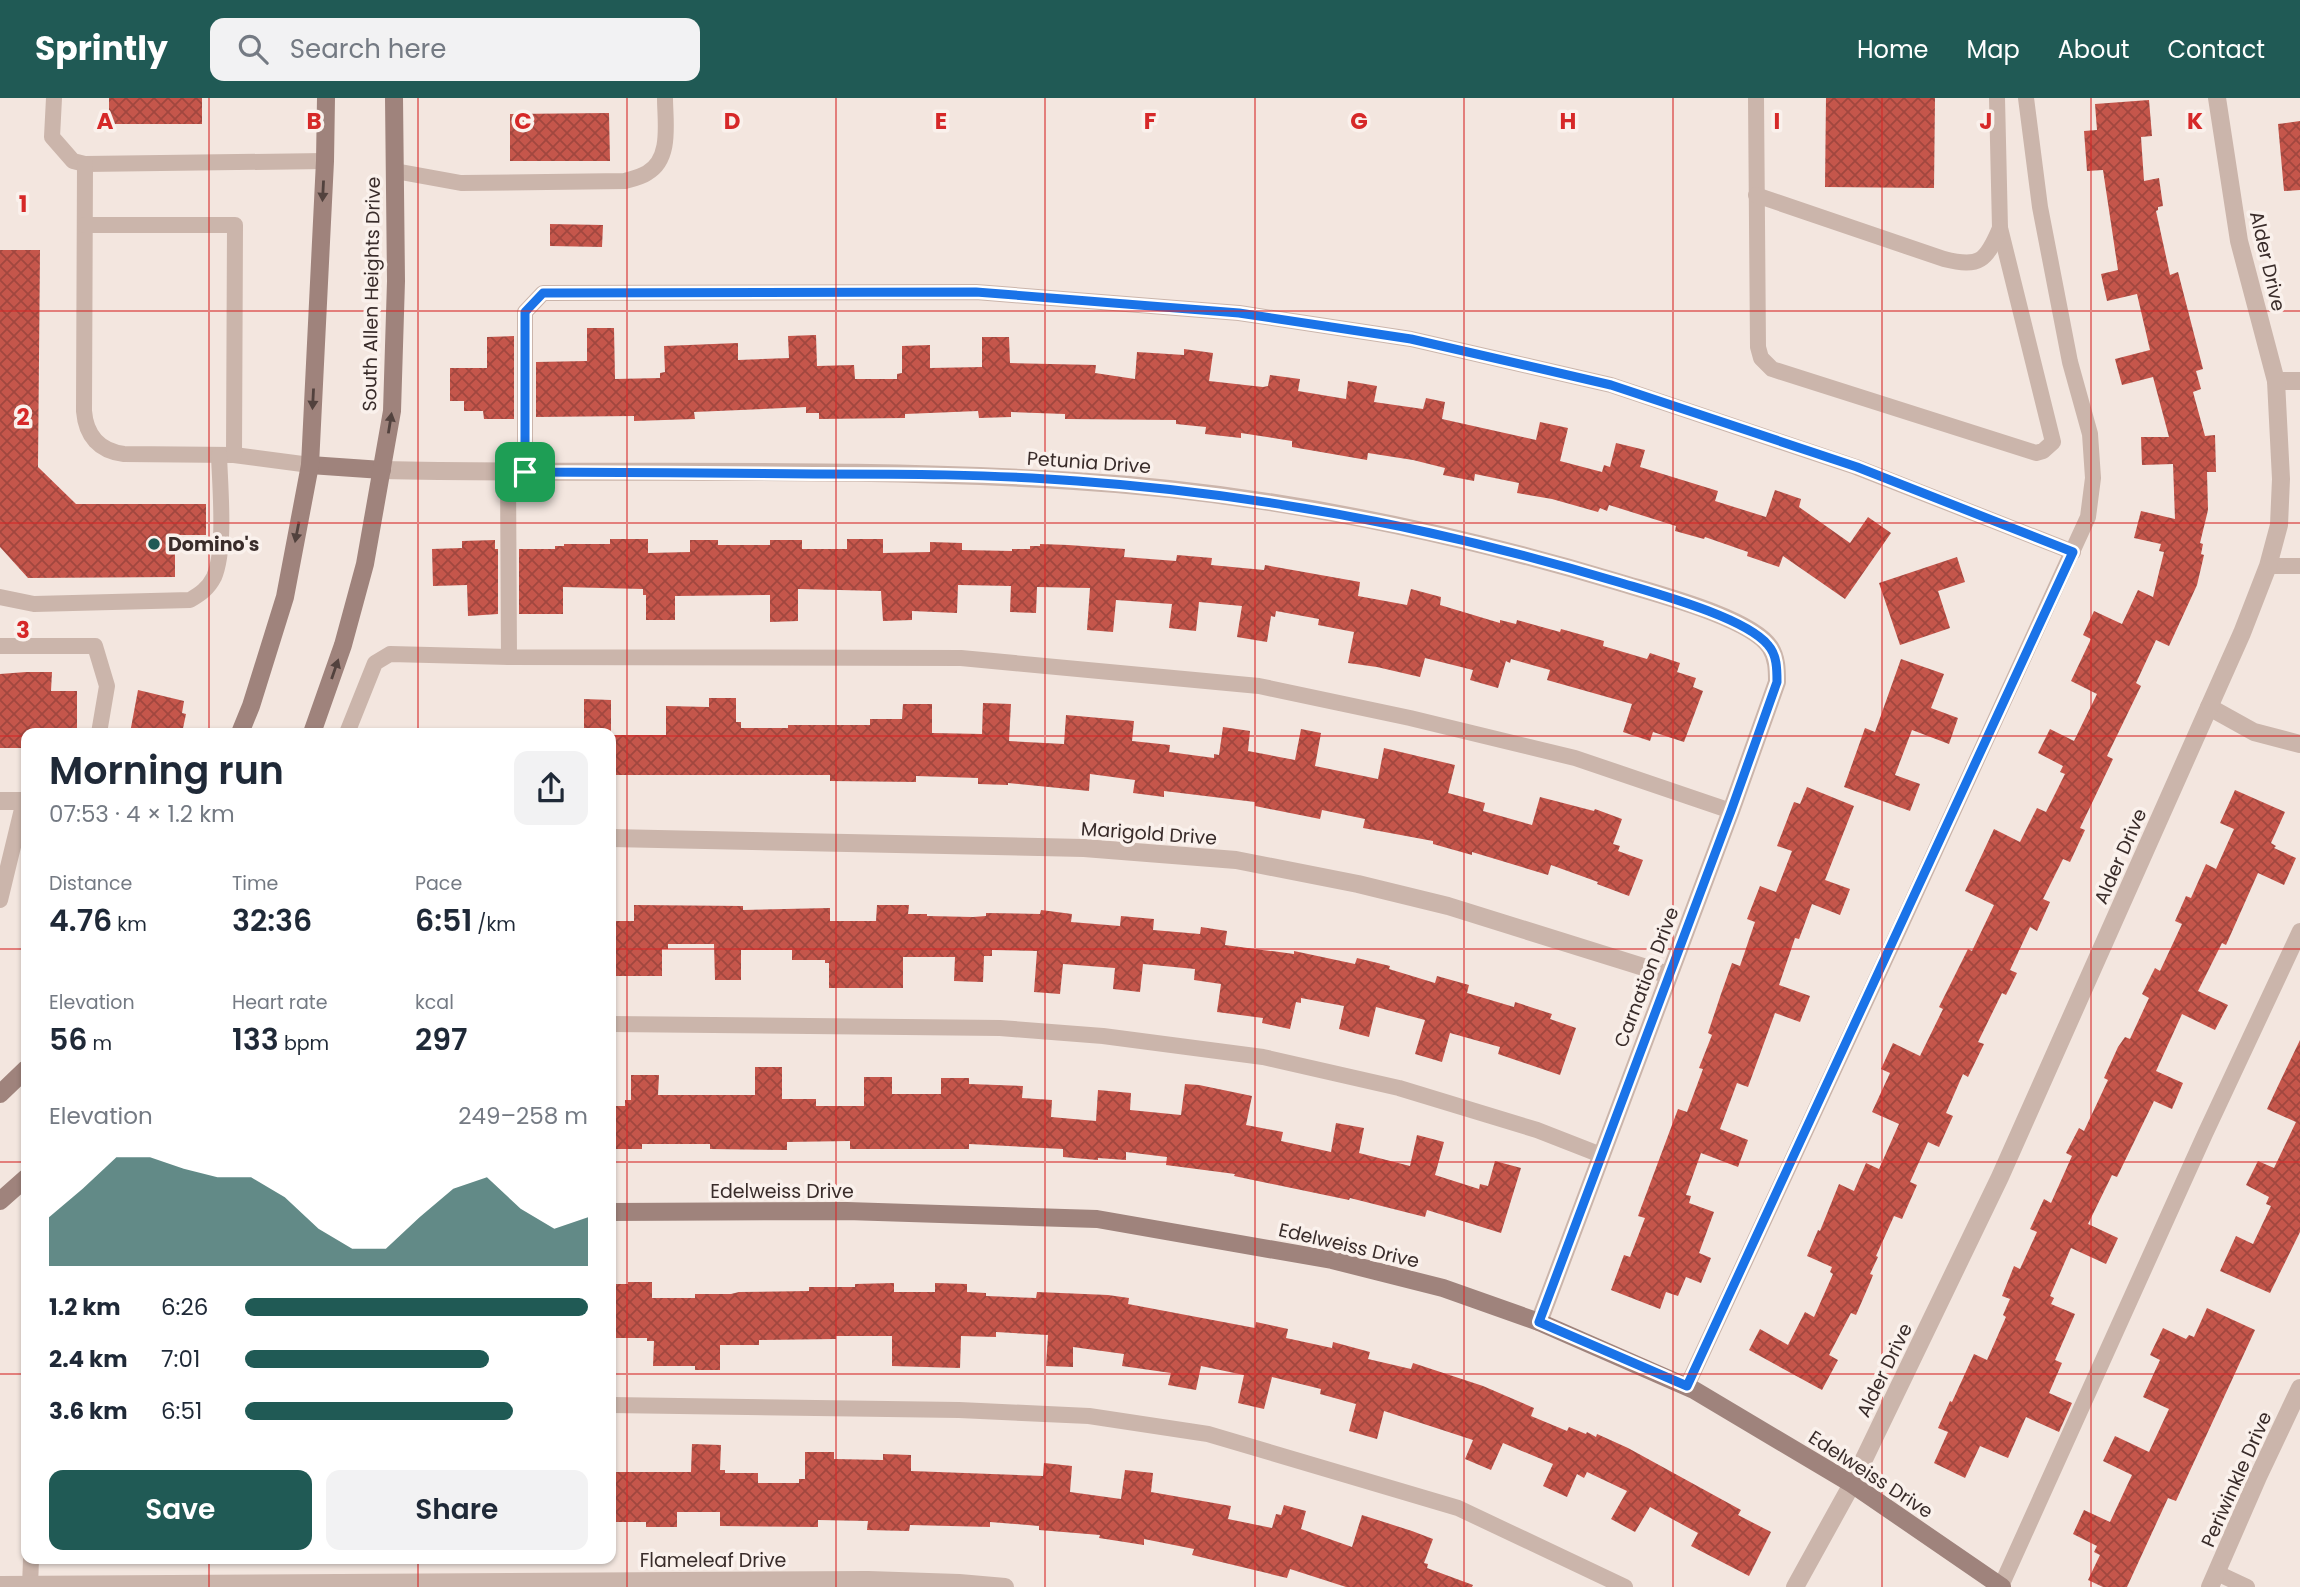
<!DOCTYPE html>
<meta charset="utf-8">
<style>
:root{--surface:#fff;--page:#f2f2f3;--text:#1f2937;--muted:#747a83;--accent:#205a55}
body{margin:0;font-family:Poppins,sans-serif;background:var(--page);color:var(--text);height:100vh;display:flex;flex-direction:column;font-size:26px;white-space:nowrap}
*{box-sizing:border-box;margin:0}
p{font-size:23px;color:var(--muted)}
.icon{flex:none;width:38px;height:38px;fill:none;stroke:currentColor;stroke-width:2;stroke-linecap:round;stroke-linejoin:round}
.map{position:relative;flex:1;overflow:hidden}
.sheet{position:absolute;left:21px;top:630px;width:595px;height:836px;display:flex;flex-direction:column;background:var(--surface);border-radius:14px;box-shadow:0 2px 5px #0004}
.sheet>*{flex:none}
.pin{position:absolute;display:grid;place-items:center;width:60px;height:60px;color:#fff;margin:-30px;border-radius:14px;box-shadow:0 4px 10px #0006}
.round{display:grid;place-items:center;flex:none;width:74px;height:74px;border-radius:14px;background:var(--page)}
.headline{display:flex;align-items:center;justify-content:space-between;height:119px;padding:0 28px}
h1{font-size:38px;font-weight:600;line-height:52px}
.stats{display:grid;grid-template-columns:repeat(3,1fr);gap:10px;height:119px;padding:7px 28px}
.stats div{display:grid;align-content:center}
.stats b{font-size:30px;font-weight:600}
.stats small{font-size:19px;font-weight:400}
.stats p{font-size:19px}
.chart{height:196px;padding:14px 28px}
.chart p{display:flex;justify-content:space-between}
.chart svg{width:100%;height:126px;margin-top:7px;fill:var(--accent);opacity:.7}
.button{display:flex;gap:14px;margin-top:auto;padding:14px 28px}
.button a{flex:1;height:80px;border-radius:14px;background:var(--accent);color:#fff;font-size:28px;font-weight:600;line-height:80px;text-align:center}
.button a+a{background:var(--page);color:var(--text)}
ul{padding:0 28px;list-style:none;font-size:23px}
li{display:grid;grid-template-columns:112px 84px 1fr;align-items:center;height:52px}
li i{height:18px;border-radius:9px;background:var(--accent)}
header{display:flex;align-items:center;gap:42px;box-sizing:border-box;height:98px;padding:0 35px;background:var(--accent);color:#fff}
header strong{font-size:33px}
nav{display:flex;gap:38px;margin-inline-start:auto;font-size:24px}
.search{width:490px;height:63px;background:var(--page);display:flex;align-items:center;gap:18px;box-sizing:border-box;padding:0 24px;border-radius:14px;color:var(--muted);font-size:26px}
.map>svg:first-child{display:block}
.building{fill:url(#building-cross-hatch)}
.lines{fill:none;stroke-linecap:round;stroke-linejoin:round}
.lane{stroke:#cbb5ab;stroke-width:16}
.street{stroke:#cbb5ab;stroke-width:18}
.secondary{stroke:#9f837c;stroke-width:18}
.oneway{fill:#52423e}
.route-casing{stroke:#fff;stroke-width:14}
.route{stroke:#1a73e8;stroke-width:9}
.grid{fill:none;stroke:#d62828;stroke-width:2;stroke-opacity:0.55}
.poi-dot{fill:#205a55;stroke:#faf1ec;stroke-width:2.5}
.labels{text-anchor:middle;stroke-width:7;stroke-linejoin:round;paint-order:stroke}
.street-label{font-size:19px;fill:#392c2a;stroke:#faf1ec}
.poi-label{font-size:19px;font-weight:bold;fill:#392c2a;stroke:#faf1ec;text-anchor:start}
.grid-label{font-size:23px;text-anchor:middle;font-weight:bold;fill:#d62828;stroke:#faf1ec;stroke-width:7;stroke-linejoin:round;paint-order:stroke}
</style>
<header>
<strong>Sprintly</strong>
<div class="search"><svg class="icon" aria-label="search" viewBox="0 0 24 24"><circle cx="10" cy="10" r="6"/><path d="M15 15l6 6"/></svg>Search here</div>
<nav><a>Home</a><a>Map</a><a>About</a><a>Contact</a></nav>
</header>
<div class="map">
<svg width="2300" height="1489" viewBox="0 0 2300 1489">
<defs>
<pattern id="building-cross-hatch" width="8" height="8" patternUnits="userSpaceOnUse" patternTransform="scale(1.75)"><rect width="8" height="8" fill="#c5564b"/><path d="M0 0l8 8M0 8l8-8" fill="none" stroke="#a1473f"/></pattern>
</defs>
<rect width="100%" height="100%" fill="#f3e6df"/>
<g class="building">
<rect x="109" y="0" width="93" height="26"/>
<path d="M1826 0H1935L1934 90 1825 89Z"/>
<path d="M2149 2 2152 38 2141 39 2144 83 2159 80 2163 108 2158 109V112L2156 113 2170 177 2178 174 2203 271 2196 273 2201 291 2193 294 2205 338 2215 337 2216 374H2207L2208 412 2200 445 2203 446 2201 456 2204 457 2197 487 2169 548 2156 542 2136 585 2141 588 2107 658 2113 661 2080 730 2085 732 2070 764 2063 761 2043 801 2050 804 2037 833 2030 829 2010 872 2017 875 2006 897 2002 895 1978 944 1984 946 1968 979 1963 976 1946 1015 1953 1018 1939 1049 1928 1044 1910 1084 1917 1087 1902 1121 1894 1118 1876 1158 1878 1159 1870 1176 1873 1177 1869 1187 1856 1217 1851 1215 1829 1257 1838 1262 1822 1292 1749 1252 1760 1231 1788 1247 1805 1214 1814 1219 1833 1176 1830 1174 1832 1169 1807 1158 1818 1132 1820 1133 1839 1086 1854 1093 1866 1065 1879 1071 1899 1026 1872 1014 1890 975 1881 971 1893 945 1920 958 1943 911 1939 909 1968 851 1972 853 1994 807 1965 793 1994 731 2020 744 2037 710 2046 714 2065 676 2060 674 2063 668 2038 655 2050 631 2074 643 2097 596 2071 583 2091 541 2083 537 2094 513 2122 526 2138 492 2153 499 2164 454 2159 453 2161 446 2134 440 2141 413 2175 421 2173 366 2142 367 2141 339H2169L2153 279 2122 287 2115 261 2150 252 2137 196 2107 203 2101 176 2118 172 2103 72 2087 73 2084 33 2097 32 2095 6Z"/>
<path d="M609 15 610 63H510V16Z"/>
<path d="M2300 23V92L2284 93 2278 26Z"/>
<path d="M550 126 603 127 602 149 550 148Z"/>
<path d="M0 152H40L38 369 76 406H206V437H175V479L28 480 0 449Z"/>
<path d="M587 230H614L615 281 660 280V275L665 274 664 248 738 245V262L789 260 788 238 816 237 817 268 854 267 855 281H897V276L902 275V248L930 247V270L982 269V239H1009L1010 265 1096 267 1095 275 1135 281 1137 254 1184 257V251L1213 255 1209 283 1263 289 1268 288 1270 277 1300 281 1298 293 1346 301 1348 283 1377 288 1374 304 1423 311 1426 300 1445 304 1442 321 1536 342 1540 324 1568 330 1560 363 1602 374 1604 367 1610 369 1616 345 1645 352 1640 369 1718 393 1715 403 1766 419 1775 392 1801 401 1799 409 1850 445 1868 419 1891 435 1845 501 1783 458 1779 469 1747 458 1748 454 1705 439 1704 441 1675 433 1676 428 1609 407 1607 413 1600 410 1598 414 1552 401 1517 395 1519 385 1475 376 1474 383 1443 377 1445 370 1413 362 1368 355 1367 362 1292 349V343L1241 335V340L1205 336 1206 329 1176 326V322L1065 321V316L1011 314V319L979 320 978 313 905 316V320L819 321V315H806V309L694 314 695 321 634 323V318L536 319V264L587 263Z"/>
<path d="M514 238V321H484L483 313H464V303H450V270H487V239Z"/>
<path d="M610 441H648V455L690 454V442H718V447H770V442H802V451H847V441H883V455L930 454V444L962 445V452L1012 453V451H1030V448H1040V446L1068 447 1125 451 1124 459 1176 463 1177 457 1212 460 1211 467 1264 472 1265 467 1360 484 1358 498 1407 507 1411 491 1441 499 1440 507 1500 525V522L1516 526 1517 522 1560 534 1561 531 1604 543 1603 548 1647 561 1650 555 1680 565 1677 574 1696 580 1693 589 1703 593 1684 644 1653 634 1650 643 1623 634 1632 606 1547 582 1550 572 1511 561 1510 565 1506 563 1498 590 1470 582 1473 572 1425 560 1420 579 1377 569 1348 565 1354 534 1318 527 1319 521 1276 513 1275 519 1271 518 1267 544 1237 539 1242 508 1199 504 1196 533 1169 530 1172 506 1116 502 1113 534 1087 532 1090 490 1037 489 1036 515 1010 514 1011 488 958 487 957 515 912 513V522L883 523 881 493 798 491V523L770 524V497L675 498V522H646V497H643V491L563 489V516H519V451H555V448H564V446H610Z"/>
<path d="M495 442V451H498V516L468 518 467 487 433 488 432 451 462 450V443Z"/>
<path d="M1957 459 1965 484 1938 493 1950 530 1900 547 1879 485Z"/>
<path d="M1901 561 1944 576 1931 610 1958 620 1949 646 1912 632 1895 677 1920 686 1910 713 1844 689 1865 630 1875 634Z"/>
<path d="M26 574H52L51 593H77V635H26V650H0V576Z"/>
<path d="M138 592 184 603 182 615 186 616 182 635H130Z"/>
<path d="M709 600H736V624H741V630H788V627H870V621H902L903 606H932V635L982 636 983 605 1011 606 1009 643 1064 646 1066 617 1134 623 1132 643 1170 647 1169 654 1214 660V656L1219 657 1223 629 1250 633 1248 653 1295 662 1301 631 1321 635 1315 668 1378 681 1384 650 1455 667 1448 695 1485 705 1483 713 1532 727 1540 699 1594 713 1595 711 1622 721 1613 746 1620 748 1618 753 1643 762 1629 798 1597 786 1598 784 1551 767 1548 777 1472 754V757L1433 746V743L1363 730 1365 721 1322 712 1320 721 1255 708V704L1164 693V699L1133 695 1135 682 1090 676 1089 693 1008 685V687L978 686V680L916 678V684L830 683V677H611V637H666V608L709 609Z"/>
<path d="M584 601 611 602V635H584Z"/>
<path d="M1807 689 1854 708 1825 782 1850 791 1840 817 1812 806 1799 841 1795 840 1779 887 1810 898 1800 924 1775 915 1748 989 1737 985 1720 1031 1748 1042 1738 1069 1701 1055 1686 1097 1691 1098 1689 1105 1714 1114 1699 1155 1711 1160 1701 1185 1686 1179 1678 1198 1666 1194 1660 1211 1611 1192 1624 1157 1630 1159 1645 1120 1638 1118 1678 1011 1687 1014 1703 971 1699 970 1712 937 1708 935 1721 896 1732 865 1740 868 1755 824 1747 821 1760 788 1776 794 1792 753 1777 748 1794 704 1800 706Z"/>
<path d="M2235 692 2285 714 2271 745 2276 748 2274 750 2296 760 2284 787 2258 775 2226 847 2222 845 2198 893 2228 907 2215 932 2182 916 2156 973 2183 985 2172 1011 2154 1003 2117 1079 2112 1077 2088 1126 2118 1140 2106 1166 2071 1150 2050 1198 2054 1200 2051 1206 2075 1216 2055 1262 2062 1265 2049 1295 2072 1305 2059 1334 2026 1319 2008 1360 1980 1348 1965 1380 1934 1365 1948 1334 1938 1330 1950 1303 1952 1304 1974 1256 1987 1262 2006 1219 2003 1217 2010 1201 2002 1198 2014 1168 2020 1171 2037 1134 2030 1131 2044 1101 2051 1105 2072 1058 2066 1055 2079 1030 2084 1033 2108 982 2104 980 2118 949 2125 939 2130 941 2149 900 2142 896 2155 870 2160 873 2182 826 2175 823 2186 798 2191 800 2206 766 2216 771 2234 731 2220 725Z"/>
<path d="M634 807 743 808V812L830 810V823H876L877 807H909L908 816H927V818L973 819 986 818V815L1040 816 1041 812 1072 816 1071 824 1120 828 1121 818 1154 821 1153 832 1200 836 1201 829 1227 833 1225 847 1294 856V853L1355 866 1357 860 1390 868 1389 871 1435 885 1437 878 1469 887 1467 895 1514 909 1515 904 1552 916 1550 921 1576 930 1560 977 1498 956 1500 949 1450 935 1442 964 1415 956 1425 922 1376 909 1369 939 1339 931 1344 908 1301 900V905L1296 904 1290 931 1262 925 1263 920 1217 914 1221 886 1194 882 1195 871 1143 866 1140 894 1113 891 1115 870 1063 866 1060 896 1034 894 1037 853 992 852V858H984L983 884 954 883 955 859H903V890H829V865H825V862H792V852H741V882H715L714 846H668V851H662V878H611V823H634Z"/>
<path d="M2300 942V1134L2270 1195 2220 1173 2236 1138 2253 1146 2271 1108 2266 1106 2269 1099 2246 1087 2258 1063 2274 1070 2296 1024 2267 1011Z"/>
<path d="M755 969H782V1001H816V1008H864V979H892V996H941V980H969V986L1023 988 1022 1000 1052 1002 1051 1019 1096 1023 1098 992 1131 995 1130 1012 1181 1017 1185 986 1199 987 1252 998 1246 1027 1283 1034 1281 1043 1331 1054 1336 1025 1364 1030 1359 1055 1410 1068 1417 1037 1444 1044 1435 1077 1479 1091 1480 1086 1488 1088 1495 1063 1521 1070 1501 1135 1427 1112 1425 1119 1350 1100 1349 1102 1234 1078 1235 1076 1166 1067 1167 1059 1126 1054V1062L1098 1060V1062L1063 1059V1051L969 1046V1051H850V1043L787 1044V1052L710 1051V1046H642V1051H611V1008H625V1002H631V977H659L658 997H755Z"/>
<path d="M628 1184H652V1200H695V1196H731L739 1194 809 1193V1189H855V1186L894 1185V1194H935V1185L967 1186V1194L986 1195V1198L1036 1200 1037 1194 1108 1197 1129 1200 1128 1206 1255 1230 1256 1224 1288 1231 1286 1240 1332 1250 1333 1244 1370 1254 1368 1261 1411 1271 1413 1265 1483 1288 1534 1310 1531 1318 1567 1333 1569 1329 1586 1336 1587 1334 1596 1339 1597 1336 1628 1350 1741 1412 1738 1417 1771 1434 1749 1478 1691 1448 1698 1435 1650 1409 1635 1434 1611 1421 1627 1393 1587 1374 1584 1380 1577 1376 1567 1399 1543 1388 1553 1366 1503 1345 1491 1372 1465 1361 1473 1342 1384 1313 1377 1341 1349 1333 1356 1306 1320 1296 1321 1291 1272 1279 1264 1311 1238 1305 1244 1277 1201 1268 1196 1292 1168 1287 1171 1275 1122 1268 1124 1256 1073 1249V1269L1046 1268 1048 1237 996 1234V1239L961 1238 960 1270 892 1268V1238H836V1241L759 1242V1247H720V1272H695V1268H653L654 1243H647V1240H616V1186H628Z"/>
<path d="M2207 1210 2255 1232 2176 1403 2168 1400 2127 1489H2103L2088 1482 2100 1457 2094 1454 2097 1448 2073 1436 2084 1412 2110 1424 2132 1377 2103 1363 2115 1338 2149 1354 2169 1311 2143 1299 2160 1262 2150 1257 2163 1230 2186 1241 2189 1237 2194 1239Z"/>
<path d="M692 1346 721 1347 720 1372H725V1375H758V1385H799V1381H805V1354H834V1361L883 1362V1356L911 1357V1373L1043 1378 1044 1365 1072 1368 1070 1394 1121 1401 1125 1372 1153 1375 1151 1394 1231 1408 1228 1421 1272 1430 1276 1416 1281 1417 1284 1407 1306 1413 1301 1431 1352 1449 1362 1417 1412 1433 1433 1441 1424 1465 1428 1466 1427 1470 1473 1487 1472 1489H1346L1290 1471 1287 1480 1192 1457 1194 1451 1144 1441V1447L1099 1440 1100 1437 1039 1432V1428L990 1424V1429L910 1427 909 1433 867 1432 868 1423 818 1422V1429L720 1428V1414H677V1429H646V1424H612V1374H691Z"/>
</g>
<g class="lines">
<g class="lane">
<path d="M54 0 52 39 73 63 85 66 325 63"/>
<path d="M1756 0 1758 249 1761 260 1772 271 2036 355 2043 353 2053 344 2000 130 1997 0"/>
<path d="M85 66 84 313C86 338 99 353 124 356L234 357 310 367"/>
<path d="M395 73 461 85 625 83C632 81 641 79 647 75 672 61 665 24 665 0"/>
<path d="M1756 97 1944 161C1980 170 1986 163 2000 130"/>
<path d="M85 127H235L234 357"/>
<path d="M508 374 509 559"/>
<path d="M525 374V214L543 195 976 194 1239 215 1411 241 1611 287 1856 369 2073 454"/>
<path d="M2268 468H2300"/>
<path d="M0 499 34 506 190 502C200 496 208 491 214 479 226 451 220 389 219 357"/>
<path d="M0 548H95L107 588 99 635"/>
<path d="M347 635 375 565 390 556 509 559 961 560 1259 588 1410 620 1575 660 1731 713"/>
<path d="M0 802 24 703"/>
<path d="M611 926 1000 930 1103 938 1263 959 1399 990 1537 1032 1601 1057"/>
<path d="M1687 1288 1898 834 2088 419 2093 380 2090 336 2070 264 2040 109 2026 0"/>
<path d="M611 1307 959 1312 1089 1318 1208 1336 1458 1410 1625 1489"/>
<path d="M2217 1475 2247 1489"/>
<path d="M2001 1488 2205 1036 2300 833"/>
<path d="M30 1489 31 1461"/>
</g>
<g class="street">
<path d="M2276 283H2300"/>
<path d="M382 372C613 377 844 368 1074 383 1258 394 1441 431 1618 484 1653 495 1750 519 1770 549 1777 560 1777 572 1777 584L1731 713 1539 1224"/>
<path d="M2209 609 2254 634 2300 646"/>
<path d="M0 703H26"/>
<path d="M611 740 1084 750 1236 762 1358 786 1448 808 1669 877"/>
<path d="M0 1487 868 1482 959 1485 1005 1489"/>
<path d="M1795 1489 1852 1386 2000 1079 2242 535 2268 468 2279 427 2281 381 2276 283 2239 143 2217 0"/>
<path d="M2210 1489 2258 1379 2300 1290"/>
</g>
<g class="secondary">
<path d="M310 367 382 372"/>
<path d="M240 635 251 608 285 499 310 367 325 63 326 0"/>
<path d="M312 635 343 547 365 466 392 313 396 183 394 0"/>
<path d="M0 996 26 971"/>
<path d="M0 1103 26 1080"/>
<path d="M611 1114 847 1113 1097 1121 1332 1162 1443 1190 1539 1224 1694 1292 1852 1386 2002 1489"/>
</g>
</g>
<defs><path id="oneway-solid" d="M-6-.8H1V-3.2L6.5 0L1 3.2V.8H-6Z" transform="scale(1.75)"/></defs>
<g class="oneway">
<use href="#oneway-solid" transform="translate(323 93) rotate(93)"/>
<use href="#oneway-solid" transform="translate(313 301) rotate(93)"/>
<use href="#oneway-solid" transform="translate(390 325) rotate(-81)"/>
<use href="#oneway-solid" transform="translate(297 434) rotate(101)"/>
<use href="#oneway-solid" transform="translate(335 571) rotate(-71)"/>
</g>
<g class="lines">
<defs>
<path id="route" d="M976 194 1239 215 1411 241 1611 287 1857 369 2073 454 1687 1288 1539 1224 1731 713 1777 584C1777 571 1777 557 1768 547 1745 519 1654 495 1618 484 1442 431 1260 396 1077 383 989 376 902 376 814 376 718 375 621 374 525 374V214L543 195Z"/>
</defs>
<use href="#route" class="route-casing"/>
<use href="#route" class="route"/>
</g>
<path class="grid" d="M209 0V635M418 0V635M627 0V1489M836 0V1489M1045 0V1489M1255 0V1489M1464 0V1489M1673 0V1489M1882 0V1489M2091 0V1489M0 213H2300M0 425H2300M0 638H26M611 638H2300M0 851H26M611 851H2300M0 1064H26M611 1064H2300M0 1276H26M611 1276H2300M209 1461V1489M418 1461V1489"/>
<circle class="poi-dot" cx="154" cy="446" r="7"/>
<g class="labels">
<g class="street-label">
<text transform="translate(2268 163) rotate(77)" y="7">Alder Drive</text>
<text transform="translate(371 196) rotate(-89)" y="7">South Allen Heights Drive</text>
<text transform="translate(1089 364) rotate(4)" y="7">Petunia Drive</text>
<text transform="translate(1149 735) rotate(4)" y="7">Marigold Drive</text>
<text transform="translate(2120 758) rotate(-66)" y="7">Alder Drive</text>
<text transform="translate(1646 879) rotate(-69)" y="7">Carnation Drive</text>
<text x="782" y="1100">Edelweiss Drive</text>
<text transform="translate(1349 1147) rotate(13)" y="7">Edelweiss Drive</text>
<text transform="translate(1884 1272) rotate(-64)" y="7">Alder Drive</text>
<text transform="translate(1871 1376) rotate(33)" y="7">Edelweiss Drive</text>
<text transform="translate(2236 1381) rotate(-66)" y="7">Periwinkle Drive</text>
<text x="713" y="1469">Flameleaf Drive</text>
</g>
<g class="poi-label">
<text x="168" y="453">Domino's</text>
</g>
</g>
<g class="grid-label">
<text x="105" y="31">A</text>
<text x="314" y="31">B</text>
<text x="523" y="31">C</text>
<text x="732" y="31">D</text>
<text x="941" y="31">E</text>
<text x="1150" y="31">F</text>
<text x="1359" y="31">G</text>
<text x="1568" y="31">H</text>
<text x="1777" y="31">I</text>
<text x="1986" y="31">J</text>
<text x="2195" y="31">K</text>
<text x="23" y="114">1</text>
<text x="23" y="327">2</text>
<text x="23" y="540">3</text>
</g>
</svg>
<div class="pin" style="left:525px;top:374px;background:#1e9e55"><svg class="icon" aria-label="arrive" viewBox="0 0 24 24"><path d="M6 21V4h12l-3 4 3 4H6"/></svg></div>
<section class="sheet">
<div class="headline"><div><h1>Morning run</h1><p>07:53 · 4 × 1.2 km</p></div><a class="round"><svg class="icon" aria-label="share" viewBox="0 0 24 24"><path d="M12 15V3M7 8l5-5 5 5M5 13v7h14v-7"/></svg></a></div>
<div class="stats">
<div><p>Distance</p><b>4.76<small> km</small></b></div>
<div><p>Time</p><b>32:36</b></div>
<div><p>Pace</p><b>6:51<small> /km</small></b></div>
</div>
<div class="stats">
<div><p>Elevation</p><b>56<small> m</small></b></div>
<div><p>Heart rate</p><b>133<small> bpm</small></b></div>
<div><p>kcal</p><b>297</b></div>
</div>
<div class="chart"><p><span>Elevation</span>249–258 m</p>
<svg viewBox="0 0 160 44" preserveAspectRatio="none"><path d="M0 44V27L10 17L20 6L30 6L40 10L50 13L60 13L70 20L80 31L90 38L100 38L110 27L120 17L130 13L140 24L150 31L160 27V44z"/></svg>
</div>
<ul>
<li><b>1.2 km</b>6:26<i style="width:100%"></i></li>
<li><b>2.4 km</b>7:01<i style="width:71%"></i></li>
<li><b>3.6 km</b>6:51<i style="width:78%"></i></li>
</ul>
<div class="button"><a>Save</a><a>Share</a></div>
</section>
</div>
